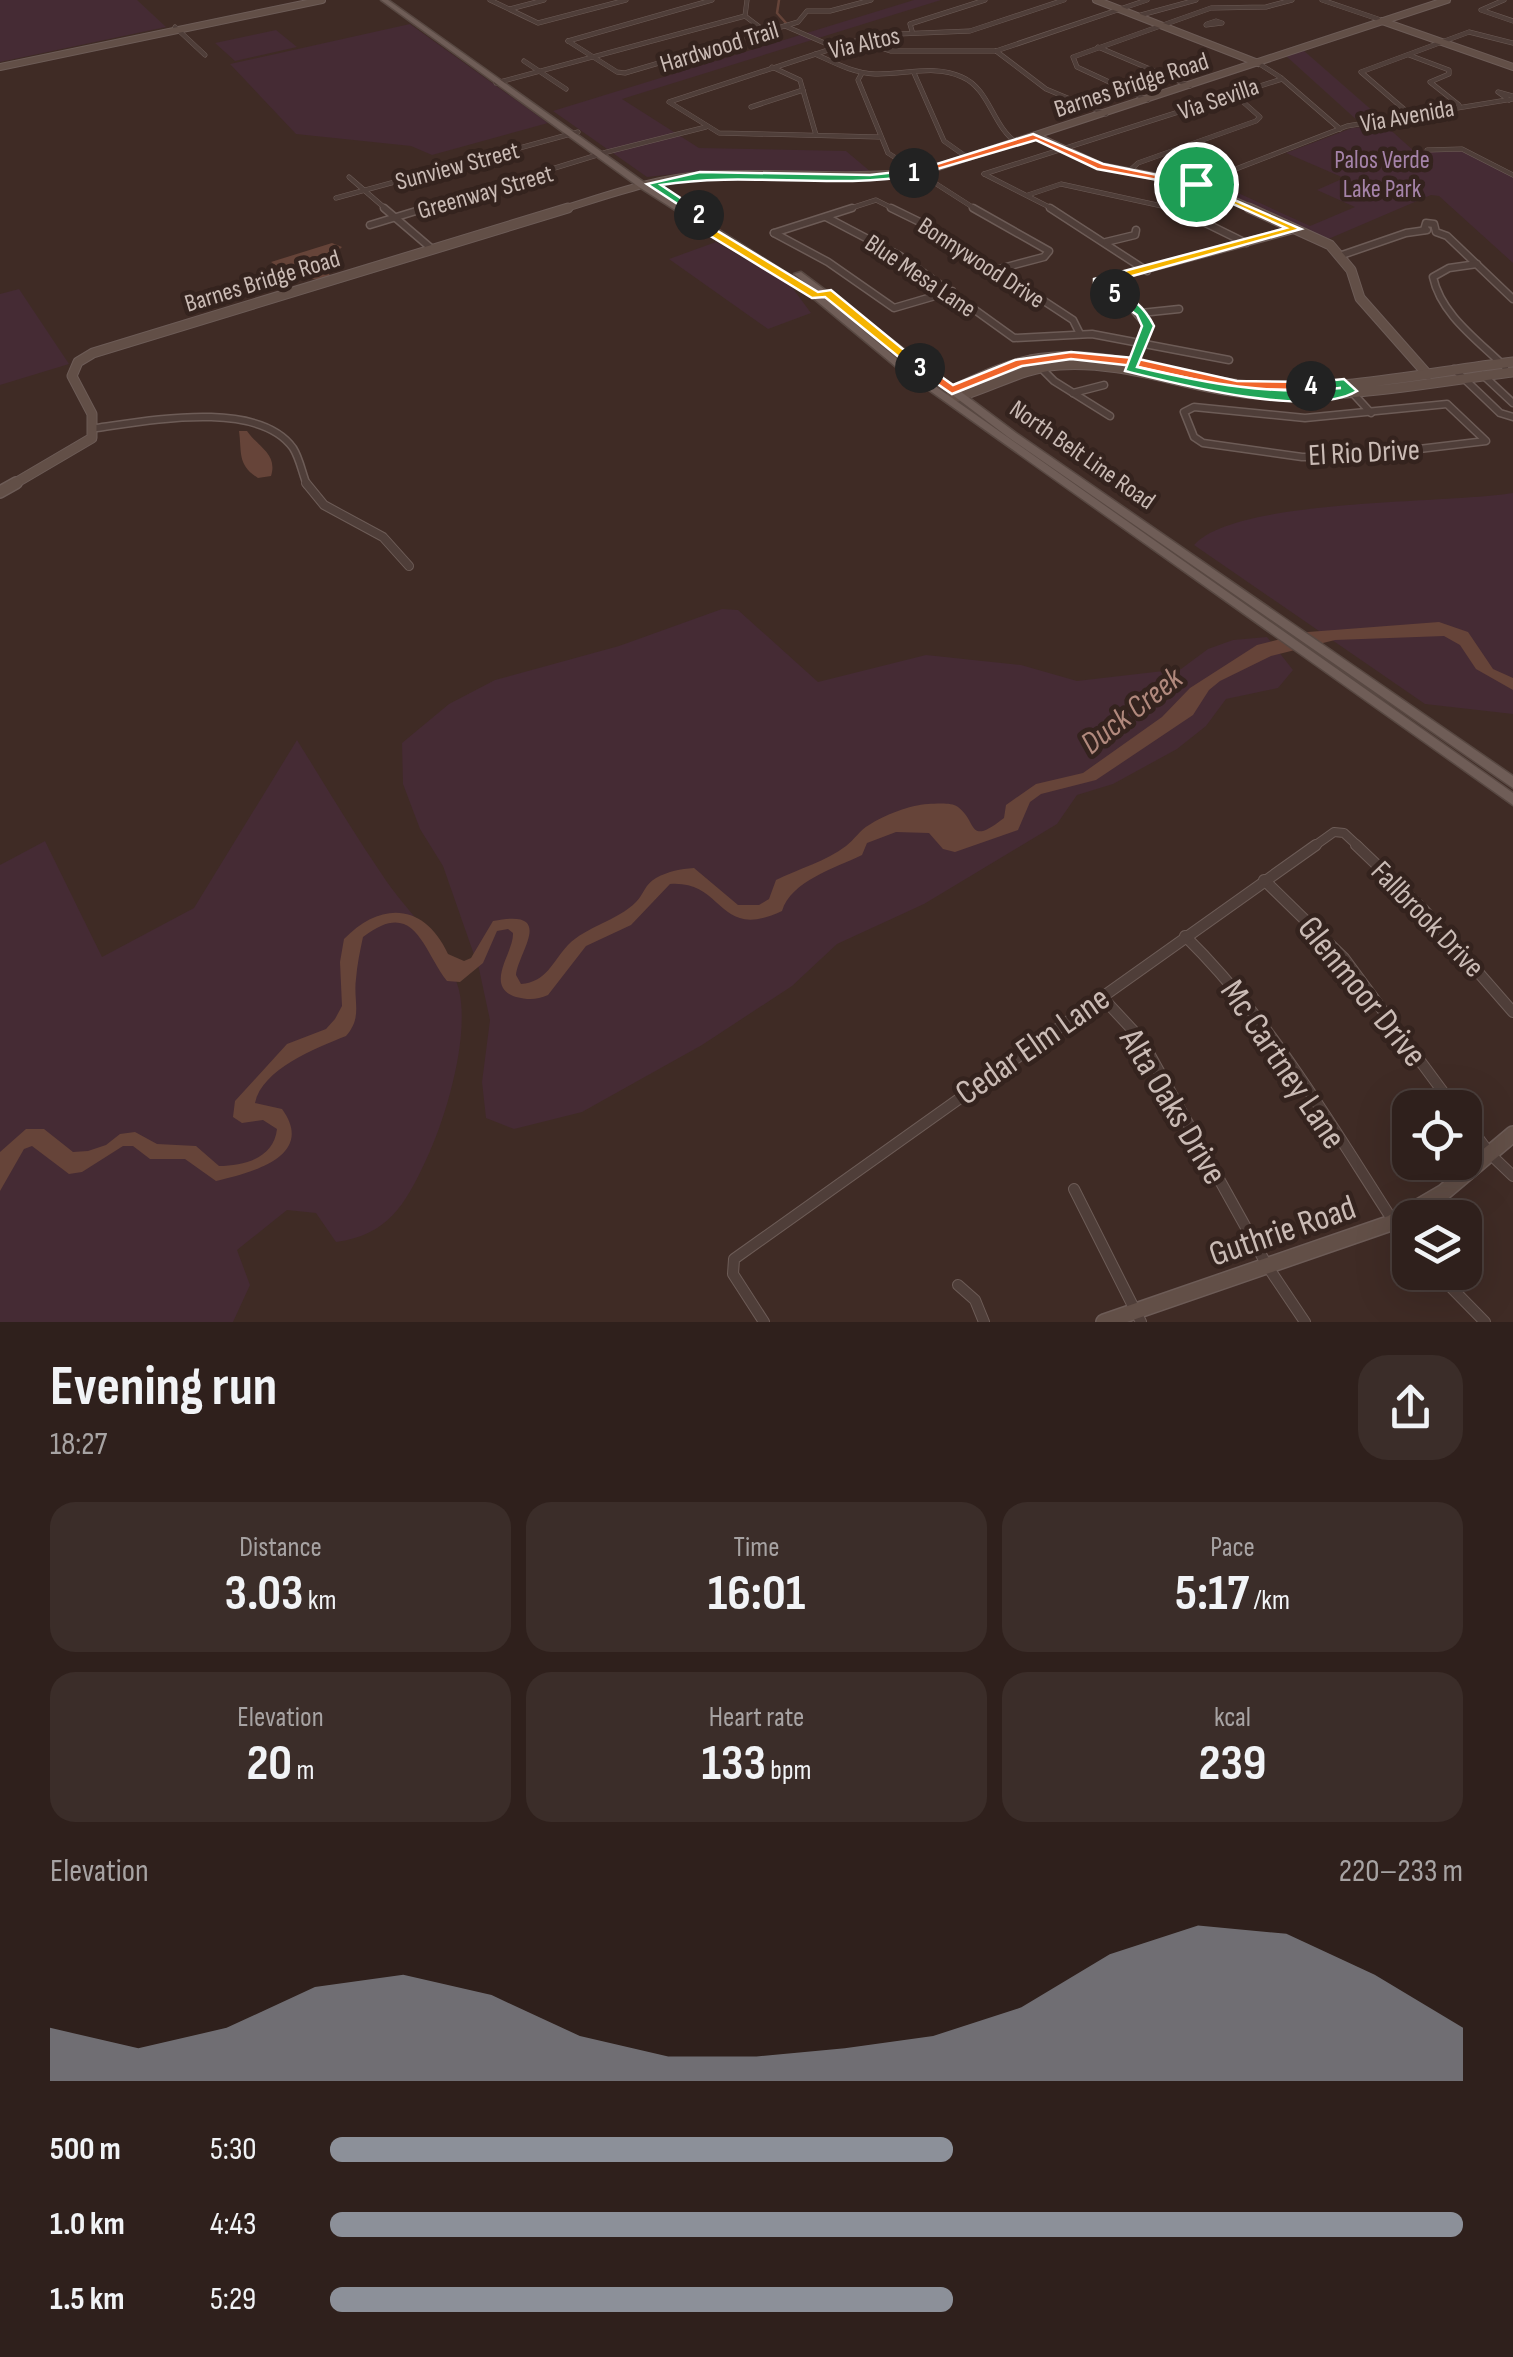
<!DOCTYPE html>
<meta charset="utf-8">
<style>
:root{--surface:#2f201c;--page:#3b2d29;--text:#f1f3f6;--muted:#a7a3a3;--line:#4a3e3b;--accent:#8c9099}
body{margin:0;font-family:"Sofia Sans Condensed",sans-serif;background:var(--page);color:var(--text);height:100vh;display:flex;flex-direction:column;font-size:38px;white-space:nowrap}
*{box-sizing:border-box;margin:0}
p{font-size:32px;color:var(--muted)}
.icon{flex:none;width:55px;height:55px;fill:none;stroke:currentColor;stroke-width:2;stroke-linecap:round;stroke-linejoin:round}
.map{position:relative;height:1322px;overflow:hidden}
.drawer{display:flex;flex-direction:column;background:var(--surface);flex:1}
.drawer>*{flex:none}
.buttons{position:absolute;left:1392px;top:1090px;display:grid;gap:20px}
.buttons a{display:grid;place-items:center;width:90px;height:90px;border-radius:20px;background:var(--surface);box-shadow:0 10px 40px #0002,0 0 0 2px var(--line);font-size:50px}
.pin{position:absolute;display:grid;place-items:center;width:85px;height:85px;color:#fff;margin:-42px;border:5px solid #fff;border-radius:50%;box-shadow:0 2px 10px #0007}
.km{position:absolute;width:50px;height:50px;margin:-25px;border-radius:50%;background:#222;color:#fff;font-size:28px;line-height:50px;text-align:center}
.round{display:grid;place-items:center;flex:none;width:105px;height:105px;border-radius:30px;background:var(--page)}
.head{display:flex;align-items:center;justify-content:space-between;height:170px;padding:0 50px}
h1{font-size:55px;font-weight:700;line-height:75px}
.figures{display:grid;grid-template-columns:repeat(3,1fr);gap:15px;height:170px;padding:10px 50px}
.figures div{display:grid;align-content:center;border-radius:25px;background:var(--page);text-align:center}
.figures b{font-size:50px;font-weight:700}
.figures small{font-size:28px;font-weight:400}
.figures p{font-size:28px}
.chart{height:280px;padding:20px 50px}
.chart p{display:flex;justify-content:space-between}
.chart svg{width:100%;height:180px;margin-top:10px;fill:var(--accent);opacity:.7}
ul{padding:0 50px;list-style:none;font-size:32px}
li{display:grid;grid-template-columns:160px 120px 1fr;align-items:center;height:75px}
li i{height:25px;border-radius:12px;background:var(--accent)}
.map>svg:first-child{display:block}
.green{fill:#452b34}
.water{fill:#664439}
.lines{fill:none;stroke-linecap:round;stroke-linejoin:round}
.stream{stroke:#664439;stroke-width:2.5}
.street-far3-casing{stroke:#6d5c57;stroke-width:5}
.street-far2-casing{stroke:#6d5c57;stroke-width:9}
.street-far1-casing{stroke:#6d5c57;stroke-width:10}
.street-casing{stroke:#6d5c57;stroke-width:12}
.secondary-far3-casing{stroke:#6d5c57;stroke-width:8}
.secondary-far2-casing{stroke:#6d5c57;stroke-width:11}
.secondary-far1-casing{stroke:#6d5c57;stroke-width:14}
.secondary-casing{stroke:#6d5c57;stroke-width:18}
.primary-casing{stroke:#584842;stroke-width:3}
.street-far3{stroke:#4f3e39;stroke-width:4}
.street-far2{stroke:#4f3e39;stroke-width:6}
.street-far1{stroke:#4f3e39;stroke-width:8}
.street{stroke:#4f3e39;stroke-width:10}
.secondary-far3{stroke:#624f47;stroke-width:6}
.secondary-far2{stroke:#624f47;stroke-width:9}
.secondary-far1{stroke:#624f47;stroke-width:11}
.secondary{stroke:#624f47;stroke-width:15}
.primary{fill:#6f5d57;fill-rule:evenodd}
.split-1{fill:#f0652b;stroke:#fff;stroke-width:2.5}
.split-2{fill:#22a559;stroke:#fff;stroke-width:2.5}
.split-3{fill:#f5b400;stroke:#fff;stroke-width:2.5}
.split-4{fill:#f0652b;stroke:#fff;stroke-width:2.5}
.split-5{fill:#22a559;stroke:#fff;stroke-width:2.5}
.split-6{fill:#f5b400;stroke:#fff;stroke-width:2.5}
.labels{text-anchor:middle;stroke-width:9;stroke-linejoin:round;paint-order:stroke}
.far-street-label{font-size:25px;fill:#cabbb5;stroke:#34231e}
.far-park-label{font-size:25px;fill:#a583a9;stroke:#34231e}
.street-label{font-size:30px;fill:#cabbb5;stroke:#34231e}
.water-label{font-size:32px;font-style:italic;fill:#b1897d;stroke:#34231e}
.near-street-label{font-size:35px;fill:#cabbb5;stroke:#34231e}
</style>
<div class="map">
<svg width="1513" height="1322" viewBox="0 0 1513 1322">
<rect width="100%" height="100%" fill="#3f2b25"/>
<g class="green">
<path d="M0 0H137L166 27 0 62Z"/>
<path d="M914 0H941L622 99 699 148 846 151 871 172 701 171 647 177 553 111Z"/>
<path d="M410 24 548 123 432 155 411 146 296 134 230 64Z"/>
<path d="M276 30 297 47 235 61 215 43Z"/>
<path d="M1303 50 1383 120 1359 122 1285 55Z"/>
<path d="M1385 125 1414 151 1461 150 1513 177V263L1439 196 1431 195 1326 240 1206 183 1212 181 1310 226 1355 207 1317 190 1344 178 1286 153 1352 128Z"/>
<path d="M716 242 791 286 811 313 768 329 669 259Z"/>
<path d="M19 289 69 364 0 385V294Z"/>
<path d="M1513 493V714L1425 704 1194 545C1235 498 1445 504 1513 493Z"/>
<path d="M722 609 738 610 818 682 926 655 1021 665 1077 681 1181 669 1208 649 1233 640 1267 637 1293 670 1278 688 1226 699 1206 726 1177 749 1113 784 1077 795 1057 824 924 904 837 944 792 986 702 1045 582 1112 514 1129 486 1118 482 1082 490 1020 479 969 443 866 420 829 403 784 402 743 449 704 495 680 619 646Z"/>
<path d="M297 740C325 785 353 832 383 876 405 910 449 949 459 990 470 1037 446 1118 426 1160 405 1205 388 1235 336 1242L316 1213 287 1210 237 1250 250 1285 233 1322H0V865L45 841 102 957 194 908Z"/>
</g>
<g class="water">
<path d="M332 243 342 247 325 263 330 276C311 285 288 274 271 262Z"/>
<path d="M239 431H247C258 447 278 454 271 476L258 478C237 465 242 452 239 431Z"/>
<path d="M1439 622 1468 632 1493 669 1513 678V690L1476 669 1460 645 1444 636 1335 640 1271 656 1220 681 1209 690 1193 715 1096 780 1041 794 1030 802 1018 830 955 852 943 849 929 833 896 832 867 843 862 855C835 868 791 881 782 911 717 942 725 880 670 884L631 925 586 946 548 995C537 1000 528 1000 516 997 483 986 514 953 513 933L508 929 497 931 483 963 460 982 447 981C422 949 415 897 363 937 360 951 357 965 356 979 353 1001 363 1017 346 1036 316 1048 262 1069 255 1103L282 1109C317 1157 249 1173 216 1181L185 1159H150L133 1146H123L82 1172 69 1174 32 1146 24 1149 0 1191V1152L26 1129H44L73 1152 88 1151 106 1145 120 1134 135 1132 157 1144 196 1146 219 1166C244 1166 274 1158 277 1129L263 1120 242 1123 233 1117 235 1101 287 1044 326 1029 335 1019 342 1006 340 962 344 939C382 900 425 904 448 954L464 961 471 958 493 921C557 908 518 952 516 975L521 984C547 982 552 962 568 945 587 926 617 921 636 902 644 894 645 884 656 878 669 871 680 869 694 868L738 905H759L769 899 776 880C798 869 827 861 846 846 854 840 860 830 869 825 884 815 910 805 928 804 936 804 951 802 958 807 978 822 967 847 1004 818L1006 805 1036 784 1083 773 1162 717 1190 688 1257 645 1308 632Z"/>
</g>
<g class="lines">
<path class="stream" d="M779 0 777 13 786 23"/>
<defs>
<g id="street-far3">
<path d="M490 0 538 23 626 0"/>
<path d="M747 0 745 16 766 32"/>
<path d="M1322 0 1378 19"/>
<path d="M1504 0 1481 10 1513 21"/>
<path d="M510 9 544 0"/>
<path d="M1141 15 1196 0"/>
<path d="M1216 21 1222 23 1206 25 1207 24Z"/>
<path d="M785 26 834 47"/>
<path d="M175 27 205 55"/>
<path d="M912 31 910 24 985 0"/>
<path d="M857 40 891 51H996L1147 0"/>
<path d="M568 41 617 72 625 73 798 22 807 11H830L871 0"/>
<path d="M568 41 712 0"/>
<path d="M1098 47 1190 86"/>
<path d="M996 51 1046 89 1106 114"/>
<path d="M815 54C835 63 853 73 875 74 904 75 935 64 962 77 990 89 992 126 1017 143"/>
<path d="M1409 55 1449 70V74L1430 82 1459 105"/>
<path d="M524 61 566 89"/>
<path d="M1258 63 1280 77 1340 129"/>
<path d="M772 67 800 80 816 135"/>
<path d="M862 73 858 80 888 153 977 210"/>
<path d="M914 73 944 141 968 158"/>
<path d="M496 83 745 16"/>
<path d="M1148 100 1077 67 1073 57 1211 8 1266 7 1292 0"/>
<path d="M1509 100 1498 92 1513 96"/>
<path d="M751 107 803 90"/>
<path d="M1413 117 1361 72 1469 32 1513 43"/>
<path d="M879 137 719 133 669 102 874 35 970 31 1064 0"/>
<path d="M1427 150 1462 149 1513 175"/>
<path d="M1128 172 1138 163 1256 121 1260 117 1233 93"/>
<path d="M984 174 1282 79"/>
<path d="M984 174 1055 210"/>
<path d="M349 177 387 210"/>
<path d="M1197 184 1347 126 1513 99"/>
<path d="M1028 195 1061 184 1180 210"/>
<path d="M336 198 578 132"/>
<path d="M418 210 607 152 706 127"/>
<path d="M845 210 876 200 896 210"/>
</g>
<g id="street-far2">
<path d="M384 208 432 249"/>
<path d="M891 208 936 230 1073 320 1080 334"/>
<path d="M973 208 1049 251 1044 257 999 269"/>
<path d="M1050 208 1147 271"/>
<path d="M1175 208 1246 243"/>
<path d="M826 217 900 256 1014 338 1092 334 1229 360"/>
<path d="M370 225 426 208"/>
<path d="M1424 230 1426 223 1434 224 1436 232 1447 236 1513 299"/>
<path d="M774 233 852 208"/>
<path d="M774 233 828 262 894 308 952 291"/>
<path d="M1106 242 1135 235 1136 230"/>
<path d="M1342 255 1406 233 1427 230"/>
<path d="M1477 264 1449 268 1433 277C1441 315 1479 341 1505 367"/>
<path d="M1098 282 1296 229"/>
<path d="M1098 282 1133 309 1146 324 1141 349 1130 368"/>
<path d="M1141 313 1179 309"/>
<path d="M1040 367 1054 381 1110 416"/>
<path d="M1454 369 1500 413 1513 417"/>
<path d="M1483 375 1513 403"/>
<path d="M1350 390 1371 413"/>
<path d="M1073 393 1104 385"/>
<path d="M1447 404 1486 441 1352 457H1302L1203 443 1194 437 1184 412 1194 407 1305 418Z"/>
<path d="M96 428C147 421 258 399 293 448 300 459 302 473 307 485"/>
</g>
<g id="street-far1">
<path d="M306 483 324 505 383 537 409 566"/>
<path d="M1313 847 1334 832 1344 833 1359 847"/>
</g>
<g id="street">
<path d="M1356 845 1423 909 1513 1012"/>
<path d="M1264 880 1344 958 1455 1108"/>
<path d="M1185 936C1276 1025 1340 1141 1410 1247"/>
<path d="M1101 996 1141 1039 1268 1267 1305 1322"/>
<path d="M1465 1120 1490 1154 1513 1176"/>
<path d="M1074 1189 1141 1322"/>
<path d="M1436 1272 1485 1322"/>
<path d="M958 1285 975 1300 984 1322"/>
<path d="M764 1322 733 1274 734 1259 1316 845"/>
</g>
<g id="secondary-far3">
<path d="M1096 0 1258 63"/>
<path d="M1382 21 1513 67"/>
<path d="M0 67 322 0"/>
<path d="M1036 136 1101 166 1200 185 1255 210"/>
<path d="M560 210C606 196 654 178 702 175 777 171 851 180 926 171L1447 0"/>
</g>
<g id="secondary-far2">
<path d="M1249 208 1330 245 1351 270 1360 298 1428 375"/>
<path d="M1513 362C1430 372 1347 391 1263 387 1185 383 1110 345 1030 360 1003 366 977 379 952 390L950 399C987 390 1021 368 1059 365 1126 360 1189 389 1255 394 1341 400 1428 383 1513 372"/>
<path d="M12 485 92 438V414L72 376 78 362 93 353 568 208"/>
</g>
<path id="secondary-far1" d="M0 492 16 483"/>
<path id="secondary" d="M1104 1322 1391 1223 1444 1192 1513 1134"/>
<path id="primary" d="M381 0H388L645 183 818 293 794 274 801 272 1016 433 1513 776V788L1008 437 822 296 901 362 1513 793V805L895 366 813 298 639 187Z"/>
</defs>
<use href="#street-far3" class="street-far3-casing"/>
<use href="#street-far2" class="street-far2-casing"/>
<use href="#street-far1" class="street-far1-casing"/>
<use href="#street" class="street-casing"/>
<use href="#secondary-far3" class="secondary-far3-casing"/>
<use href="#secondary-far2" class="secondary-far2-casing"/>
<use href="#secondary-far1" class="secondary-far1-casing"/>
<use href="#secondary" class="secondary-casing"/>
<use href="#primary" class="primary-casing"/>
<use href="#street-far3" class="street-far3"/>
<use href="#street-far2" class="street-far2"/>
<use href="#street-far1" class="street-far1"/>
<use href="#street" class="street"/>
<use href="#secondary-far3" class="secondary-far3"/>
<use href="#secondary-far2" class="secondary-far2"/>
<use href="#secondary-far1" class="secondary-far1"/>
<use href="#secondary" class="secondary"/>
<use href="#primary" class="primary"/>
</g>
<path class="split-1" d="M1033 134 1103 164 1202 184 1196 187 1097 169 1036 140 917 175 908 173Z"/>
<path class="split-2" d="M914 170 917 175C833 190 746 171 661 185L703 213 699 218 647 184 700 172 870 175Z"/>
<path class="split-3" d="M695 213H703L720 224 716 230 818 292 831 290 926 368 916 371 825 297 812 298 704 232 708 226 695 217Z"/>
<path class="split-4" d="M1071 352 1134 358 1237 381 1311 382 1317 386 1311 390 1237 389 1134 366 1071 359 1022 366 952 394 914 368 925 365 953 385 1015 360Z"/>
<path class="split-5" d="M1111 291C1129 291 1146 310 1154 326L1137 367C1206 383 1270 396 1341 388L1311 390 1306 389V383L1344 379 1357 391C1311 419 1177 384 1125 371L1142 326 1137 315 1111 296Z"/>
<path class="split-6" d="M1193 182 1301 229 1107 283 1119 291V296H1111L1094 284V279L1286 228 1193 186Z"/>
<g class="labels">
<g class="far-street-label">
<text transform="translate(864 42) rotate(-13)" y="9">Via Altos</text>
<text transform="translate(719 46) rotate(-17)" y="9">Hardwood Trail</text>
<text transform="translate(1131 84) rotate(-18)" y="9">Barnes Bridge Road</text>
<text transform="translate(1218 98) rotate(-19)" y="9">Via Sevilla</text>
<text transform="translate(1407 115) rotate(-10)" y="9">Via Avenida</text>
<text transform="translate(457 165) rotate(-15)" y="9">Sunview Street</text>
<text transform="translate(485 191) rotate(-16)" y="9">Greenway Street</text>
<text transform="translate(982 262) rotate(33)" y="9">Bonnywood Drive</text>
<text transform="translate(921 275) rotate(34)" y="9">Blue Mesa Lane</text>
<text transform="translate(262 280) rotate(-17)" y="9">Barnes Bridge Road</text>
<text transform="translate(1083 454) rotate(35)" y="9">North Belt Line Road</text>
</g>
<g class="far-park-label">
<text x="1382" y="168">Palos Verde<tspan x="1382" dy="29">Lake Park</tspan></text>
</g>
<g class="street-label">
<text transform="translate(1364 452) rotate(-3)" y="10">El Rio Drive</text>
<text transform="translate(1428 919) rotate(46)" y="10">Fallbrook Drive</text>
</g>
<g class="water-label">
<text transform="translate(1131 710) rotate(-38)" y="11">Duck Creek</text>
</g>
<g class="near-street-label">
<text transform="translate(1363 991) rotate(51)" y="12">Glenmoor Drive</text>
<text transform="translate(1032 1045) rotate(-35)" y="12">Cedar Elm Lane</text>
<text transform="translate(1284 1064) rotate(56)" y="12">Mc Cartney Lane</text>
<text transform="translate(1174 1106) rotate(59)" y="12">Alta Oaks Drive</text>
<text transform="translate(1282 1230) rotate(-19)" y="12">Guthrie Road</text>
</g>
</g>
</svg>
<div class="buttons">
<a><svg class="icon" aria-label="locate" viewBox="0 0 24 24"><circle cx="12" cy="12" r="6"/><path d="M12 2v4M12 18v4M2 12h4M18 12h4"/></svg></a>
<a><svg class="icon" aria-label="layers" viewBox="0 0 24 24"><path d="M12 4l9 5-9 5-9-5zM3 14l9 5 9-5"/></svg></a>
</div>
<div class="pin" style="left:1196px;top:184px;background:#1e9e55"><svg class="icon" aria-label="arrive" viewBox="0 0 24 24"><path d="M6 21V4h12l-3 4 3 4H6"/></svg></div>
<b class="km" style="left:914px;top:173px">1</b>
<b class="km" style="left:699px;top:215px">2</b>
<b class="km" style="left:920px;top:368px">3</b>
<b class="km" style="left:1311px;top:386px">4</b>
<b class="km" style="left:1115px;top:294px">5</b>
</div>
<section class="drawer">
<div class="head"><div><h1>Evening run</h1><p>18:27</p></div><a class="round"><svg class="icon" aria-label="share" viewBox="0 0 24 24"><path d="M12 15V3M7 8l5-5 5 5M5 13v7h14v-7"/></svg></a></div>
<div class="figures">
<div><p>Distance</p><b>3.03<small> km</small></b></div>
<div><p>Time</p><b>16:01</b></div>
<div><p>Pace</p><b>5:17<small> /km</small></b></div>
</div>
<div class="figures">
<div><p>Elevation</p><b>20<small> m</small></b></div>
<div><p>Heart rate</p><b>133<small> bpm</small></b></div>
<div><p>kcal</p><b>239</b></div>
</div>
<div class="chart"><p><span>Elevation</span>220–233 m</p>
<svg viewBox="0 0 160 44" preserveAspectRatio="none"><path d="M0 44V31L10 36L20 31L30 21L40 18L50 23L60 33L70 38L80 38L90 36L100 33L110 26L120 13L130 6L140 8L150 18L160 31V44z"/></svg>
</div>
<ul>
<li><b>500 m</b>5:30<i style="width:55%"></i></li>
<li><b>1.0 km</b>4:43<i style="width:100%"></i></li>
<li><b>1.5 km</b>5:29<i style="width:55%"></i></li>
</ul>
</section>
